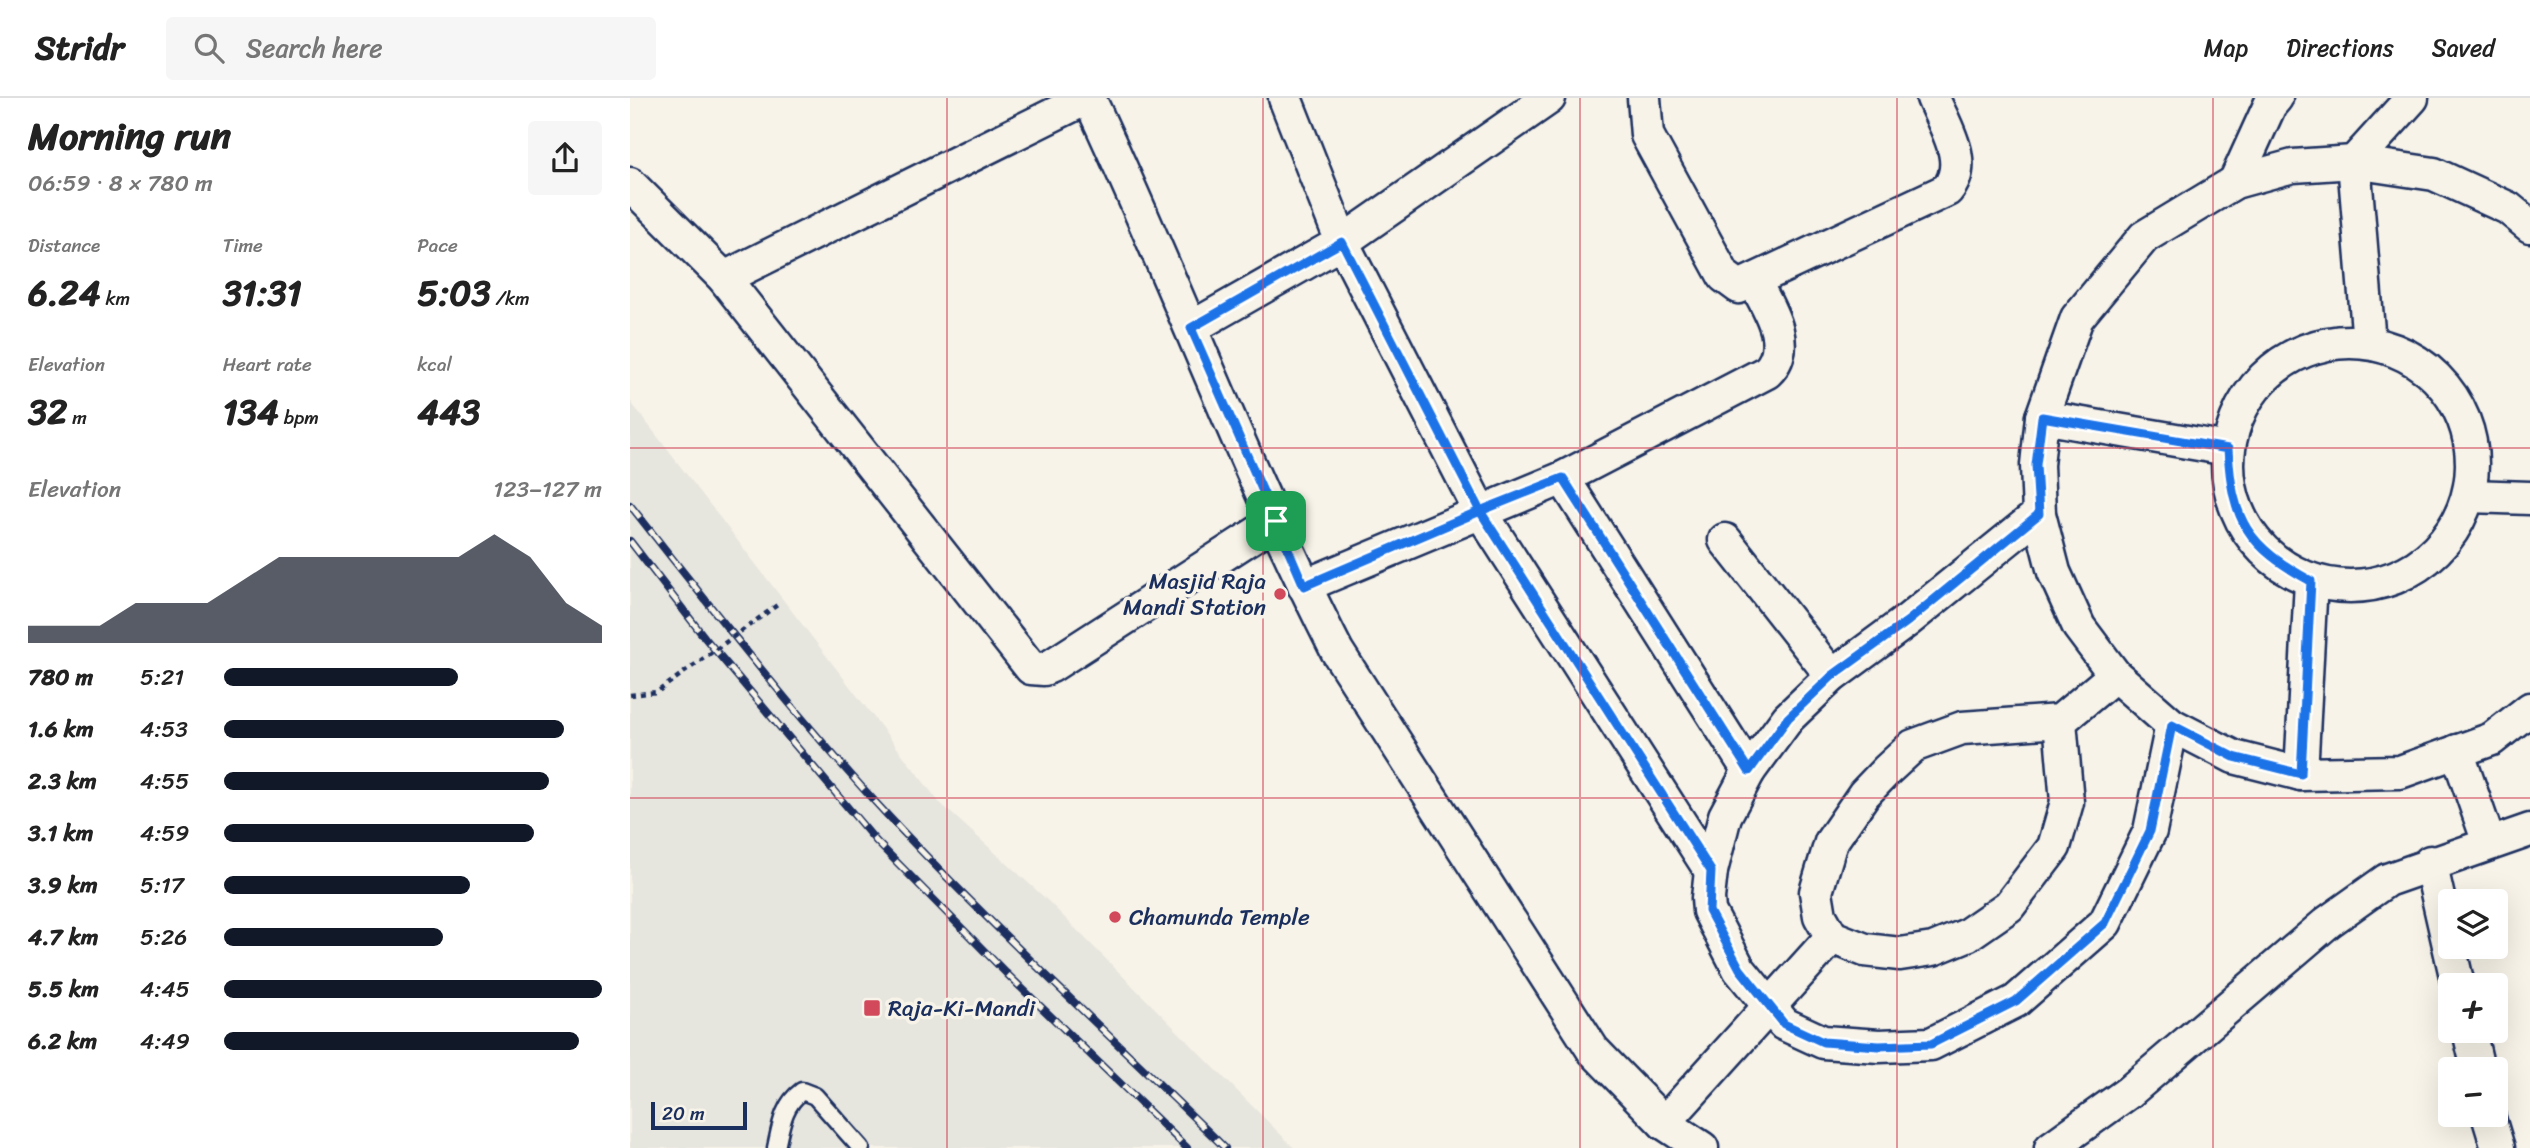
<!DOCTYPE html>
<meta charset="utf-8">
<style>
:root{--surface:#fff;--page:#f6f6f6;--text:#222;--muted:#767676;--line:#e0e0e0;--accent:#111827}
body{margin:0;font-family:Sriracha,sans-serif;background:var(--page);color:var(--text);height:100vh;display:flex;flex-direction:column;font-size:26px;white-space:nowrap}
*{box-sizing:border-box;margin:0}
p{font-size:23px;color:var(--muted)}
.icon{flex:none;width:38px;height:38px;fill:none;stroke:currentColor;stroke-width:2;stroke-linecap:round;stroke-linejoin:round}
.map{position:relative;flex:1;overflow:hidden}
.details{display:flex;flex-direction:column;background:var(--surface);width:630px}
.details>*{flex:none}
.controls{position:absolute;left:1808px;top:791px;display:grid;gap:14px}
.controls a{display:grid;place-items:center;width:70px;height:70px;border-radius:7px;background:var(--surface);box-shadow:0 7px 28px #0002;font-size:35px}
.scale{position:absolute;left:21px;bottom:18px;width:96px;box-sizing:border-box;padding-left:7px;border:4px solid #1b2f5e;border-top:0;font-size:19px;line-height:24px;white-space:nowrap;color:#1b2f5e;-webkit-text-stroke:5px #f7f3e8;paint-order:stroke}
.pin{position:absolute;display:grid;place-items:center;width:60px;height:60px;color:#fff;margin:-30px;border-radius:14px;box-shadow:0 4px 10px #0006}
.round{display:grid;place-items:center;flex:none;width:74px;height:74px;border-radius:7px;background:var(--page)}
.summary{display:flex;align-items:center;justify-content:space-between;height:119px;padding:0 28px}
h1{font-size:38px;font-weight:800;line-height:52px}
.metrics{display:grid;grid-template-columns:repeat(3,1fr);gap:10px;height:119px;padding:7px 28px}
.metrics div{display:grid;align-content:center}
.metrics b{font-size:35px;font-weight:800}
.metrics small{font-size:19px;font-weight:400}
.metrics p{font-size:19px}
.chart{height:196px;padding:14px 28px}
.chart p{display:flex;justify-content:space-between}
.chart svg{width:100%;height:126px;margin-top:7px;fill:var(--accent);opacity:.7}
ul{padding:0 28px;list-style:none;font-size:23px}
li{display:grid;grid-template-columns:112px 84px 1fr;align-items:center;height:52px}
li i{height:18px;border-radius:9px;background:var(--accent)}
header{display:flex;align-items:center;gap:42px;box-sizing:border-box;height:98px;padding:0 35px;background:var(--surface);border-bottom:2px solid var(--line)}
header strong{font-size:33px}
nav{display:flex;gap:38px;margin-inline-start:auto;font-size:24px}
.search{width:490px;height:63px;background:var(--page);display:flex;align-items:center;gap:18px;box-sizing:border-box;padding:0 24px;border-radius:7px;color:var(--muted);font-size:26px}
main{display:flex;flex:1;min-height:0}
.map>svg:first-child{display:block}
.built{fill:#e6e5de}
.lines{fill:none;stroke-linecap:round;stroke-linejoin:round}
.lane-casing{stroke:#1b2f5e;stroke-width:21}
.street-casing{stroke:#1b2f5e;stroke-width:37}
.lane{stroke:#f7f3e8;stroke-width:16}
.street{stroke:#f7f3e8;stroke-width:32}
.rail-casing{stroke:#1b2f5e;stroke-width:8}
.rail{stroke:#f7f3e8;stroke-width:5;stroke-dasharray:16;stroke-linecap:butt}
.path-bridge{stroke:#1b2f5e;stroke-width:4.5;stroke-dasharray:5 5;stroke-linecap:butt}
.route-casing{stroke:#fff;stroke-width:14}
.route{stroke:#1a73e8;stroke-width:9}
.grid{fill:none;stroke:#d1495b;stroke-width:2;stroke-opacity:0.55}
.poi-dot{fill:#d1495b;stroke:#f7f3e8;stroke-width:2.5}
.labels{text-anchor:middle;stroke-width:7;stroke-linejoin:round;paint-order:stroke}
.poi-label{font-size:23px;fill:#1b2f5e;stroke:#f7f3e8;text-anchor:start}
</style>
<header>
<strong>Stridr</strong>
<div class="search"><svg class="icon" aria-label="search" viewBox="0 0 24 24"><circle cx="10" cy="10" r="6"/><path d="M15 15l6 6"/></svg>Search here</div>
<nav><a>Map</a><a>Directions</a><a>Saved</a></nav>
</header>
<main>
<section class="details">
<div class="summary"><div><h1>Morning run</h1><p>06:59 · 8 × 780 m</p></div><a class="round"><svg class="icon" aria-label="share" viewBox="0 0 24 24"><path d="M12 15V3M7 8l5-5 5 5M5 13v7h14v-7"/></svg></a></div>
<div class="metrics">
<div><p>Distance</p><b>6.24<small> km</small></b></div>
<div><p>Time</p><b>31:31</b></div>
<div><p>Pace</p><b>5:03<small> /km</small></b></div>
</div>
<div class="metrics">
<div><p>Elevation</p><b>32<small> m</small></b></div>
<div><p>Heart rate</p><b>134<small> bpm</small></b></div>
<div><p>kcal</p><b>443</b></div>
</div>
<div class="chart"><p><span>Elevation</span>123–127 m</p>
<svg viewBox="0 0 160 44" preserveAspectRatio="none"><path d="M0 44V38L10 38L20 38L30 30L40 30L50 30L60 22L70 14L80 14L90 14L100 14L110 14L120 14L130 6L140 14L150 30L160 38V44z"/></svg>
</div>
<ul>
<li><b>780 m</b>5:21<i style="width:62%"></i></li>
<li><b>1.6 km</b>4:53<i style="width:90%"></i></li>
<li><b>2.3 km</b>4:55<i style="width:86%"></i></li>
<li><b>3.1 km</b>4:59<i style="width:82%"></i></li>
<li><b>3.9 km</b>5:17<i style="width:65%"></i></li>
<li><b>4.7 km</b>5:26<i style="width:58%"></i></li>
<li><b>5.5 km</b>4:45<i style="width:100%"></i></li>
<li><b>6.2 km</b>4:49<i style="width:94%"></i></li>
</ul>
</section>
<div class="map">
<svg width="1900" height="1050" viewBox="0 0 1900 1050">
<rect width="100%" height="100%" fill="#f7f3e8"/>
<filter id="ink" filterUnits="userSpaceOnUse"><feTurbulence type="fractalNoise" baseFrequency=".0143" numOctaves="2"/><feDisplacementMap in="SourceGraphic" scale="14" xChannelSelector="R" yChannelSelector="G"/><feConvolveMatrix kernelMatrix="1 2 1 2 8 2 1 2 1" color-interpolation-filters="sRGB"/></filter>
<g filter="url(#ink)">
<path class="built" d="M0 303 309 704 416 801 664 1050H0Z"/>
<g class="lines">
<defs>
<path id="lane" d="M146 1050C151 1027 153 1007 172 993L185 998 231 1050"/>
<g id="street">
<path d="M459 0C545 183 615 373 707 553L963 952 1034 1025 1072 1050"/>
<path d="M655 0 712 144 850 413 1081 773"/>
<path d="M1014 0 1017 37 1094 178 1109 189 1317 92C1340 65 1315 29 1303 0"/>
<path d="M1605 84 1640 7 1646 0"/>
<path d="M0 86 94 180 401 570 414 571 421 568 646 423"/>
<path d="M1900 128 1878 110 1804 76 1724 64 1663 68 1605 84 1514 139 1447 220 1412 319 1407 367 1409 416 1424 474 1449 529 1485 577 1542 627 1604 659 1671 676 1770 674 1862 641 1900 611"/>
<path d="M94 180 457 0"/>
<path d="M561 230 712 144 919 0"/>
<circle cx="1720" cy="366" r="122"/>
<path d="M1739 245 1724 64 1782 0"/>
<path d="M1412 319 1598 351"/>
<path d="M933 380 1119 673"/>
<path d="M1839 398 1900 400"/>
<path d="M1409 416 1278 522 1202 578 1158 620 1119 673 1095 718 1081 773 1078 800 1079 813 1109 871 1154 926 1193 944 1249 948 1301 946 1386 903 1475 825 1520 733 1542 627"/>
<path d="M1095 442 1202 578"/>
<path d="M674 488 933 380 1137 274C1164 248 1138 209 1124 183"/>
<path d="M1430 623 1437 704 1424 749 1379 808 1337 837 1303 851 1270 856 1235 852 1202 839 1190 818 1186 794 1201 744 1234 696 1257 672 1283 648 1332 630 1430 623 1485 577"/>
<path d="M1827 653 1859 745"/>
<path d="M1671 676 1681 483"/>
<path d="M1800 764 1828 887"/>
<path d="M1839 933 1848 971"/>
<path d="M1858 1017 1868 1050"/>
<path d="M1034 1025 1202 839"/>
<path d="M1421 1050 1499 994 1698 824 1757 782 1900 732"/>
</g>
</defs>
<use href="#lane" class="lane-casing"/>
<use href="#street" class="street-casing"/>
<use href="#lane" class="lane"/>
<use href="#street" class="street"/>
<defs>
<g id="rail">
<path d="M0 407C84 513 168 621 260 720 367 834 483 940 595 1050"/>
<path d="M0 443 75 540 246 743 376 875 557 1050"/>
</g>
</defs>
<use href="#rail" class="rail-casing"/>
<use href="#rail" class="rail"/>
<path class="path-bridge" d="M0 597 27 594 150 505"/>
</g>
</g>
<g class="lines" filter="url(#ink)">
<defs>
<path id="route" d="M646 423 674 488 850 413 1081 773 1079 813 1110 871 1154 926 1193 944 1249 948 1301 946 1386 903 1475 825 1520 733 1542 627 1604 659 1671 676 1681 483C1617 448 1602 423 1598 351L1412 319 1406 367 1409 416 1278 523 1202 578 1158 620 1119 673 933 380 850 413 712 144 561 230 646 423"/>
</defs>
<use href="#route" class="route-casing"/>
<use href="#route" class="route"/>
</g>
<path class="grid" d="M317 0V1050M633 0V1050M950 0V1050M1267 0V1050M1583 0V1050M0 350H1900M0 700H1900"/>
<g class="poi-dot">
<circle cx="650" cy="496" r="7"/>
<circle cx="485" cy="819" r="7"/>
<rect x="233" y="901" width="18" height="18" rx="3.5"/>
</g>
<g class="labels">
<g class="poi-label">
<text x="636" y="491" text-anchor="end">Masjid Raja<tspan x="636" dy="26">Mandi Station</tspan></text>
<text x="499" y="827">Chamunda Temple</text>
<text x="258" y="918">Raja-Ki-Mandi</text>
</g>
</g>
</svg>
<div class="controls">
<a><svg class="icon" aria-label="layers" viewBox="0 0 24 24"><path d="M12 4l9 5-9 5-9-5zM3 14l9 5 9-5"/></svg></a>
<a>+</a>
<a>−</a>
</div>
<div class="scale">20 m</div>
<div class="pin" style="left:646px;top:423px;background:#1e9e55"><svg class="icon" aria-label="arrive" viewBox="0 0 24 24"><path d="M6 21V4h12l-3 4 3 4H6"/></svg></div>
</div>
</main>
